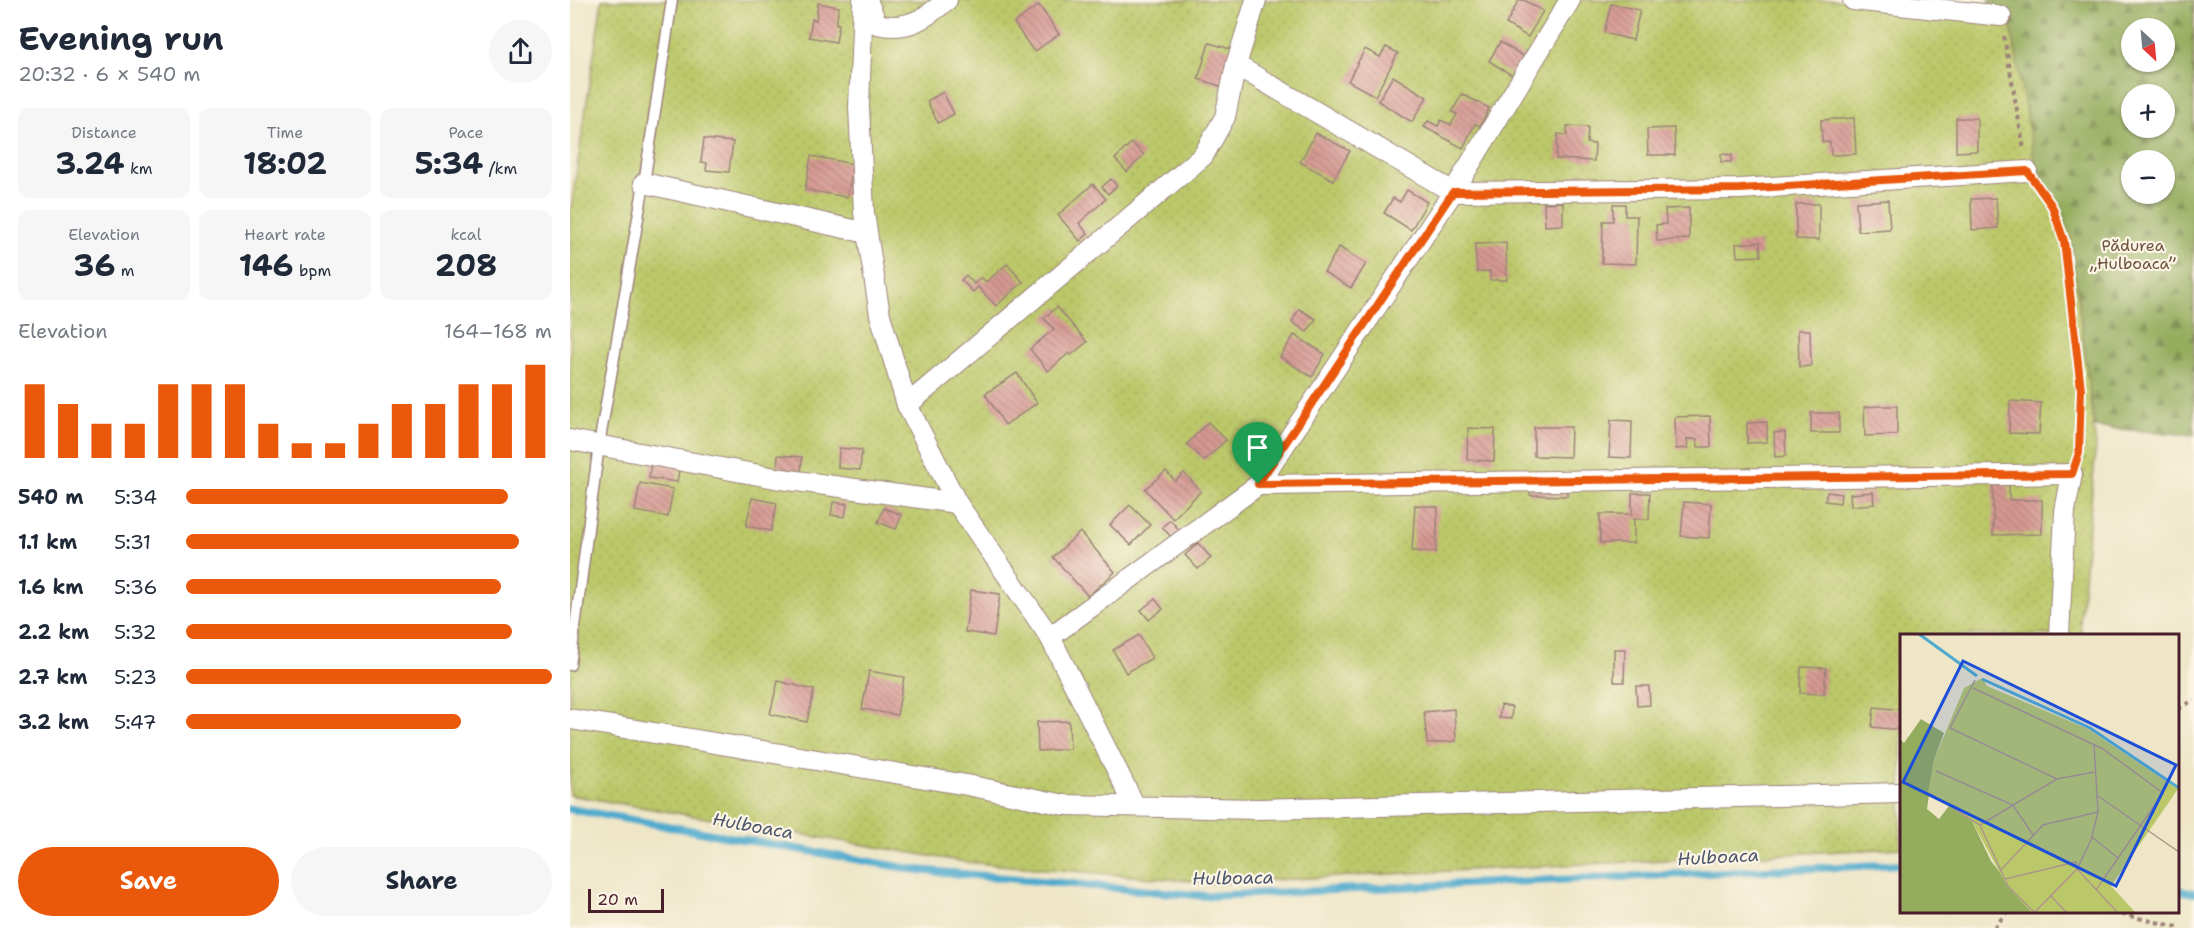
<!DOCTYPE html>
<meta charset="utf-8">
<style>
:root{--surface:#fff;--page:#f6f6f7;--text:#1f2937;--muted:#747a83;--accent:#ea580c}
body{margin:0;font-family:"Shantell Sans",sans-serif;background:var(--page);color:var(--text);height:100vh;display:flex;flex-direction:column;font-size:22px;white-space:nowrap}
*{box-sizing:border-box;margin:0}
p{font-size:20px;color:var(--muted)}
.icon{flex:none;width:33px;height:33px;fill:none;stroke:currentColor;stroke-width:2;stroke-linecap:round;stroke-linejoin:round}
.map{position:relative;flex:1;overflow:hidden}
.drawer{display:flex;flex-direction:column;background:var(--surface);width:570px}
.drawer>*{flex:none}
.needle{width:39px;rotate:154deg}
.fabs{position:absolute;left:1551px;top:18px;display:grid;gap:12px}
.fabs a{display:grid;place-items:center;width:54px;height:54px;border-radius:50%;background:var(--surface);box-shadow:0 2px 4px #0004;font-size:30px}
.scale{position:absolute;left:18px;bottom:15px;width:76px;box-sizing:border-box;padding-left:6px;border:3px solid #4a1f2b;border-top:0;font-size:16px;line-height:21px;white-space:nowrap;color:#4a1f2b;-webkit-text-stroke:4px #fcf5e5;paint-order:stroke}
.pin{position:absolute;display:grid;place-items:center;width:51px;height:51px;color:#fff;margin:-62px -26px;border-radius:50% 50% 50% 0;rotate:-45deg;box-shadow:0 0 6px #0007}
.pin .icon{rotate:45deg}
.round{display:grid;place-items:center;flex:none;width:63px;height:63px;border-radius:32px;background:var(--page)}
.summary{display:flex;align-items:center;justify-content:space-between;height:102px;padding:0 18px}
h1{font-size:33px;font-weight:700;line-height:45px}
.stats{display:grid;grid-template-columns:repeat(3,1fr);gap:9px;height:102px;padding:6px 18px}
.stats div{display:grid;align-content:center;border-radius:12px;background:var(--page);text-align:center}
.stats b{font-size:30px;font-weight:700}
.stats small{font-size:16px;font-weight:400}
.stats p{font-size:16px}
.chart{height:168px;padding:12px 18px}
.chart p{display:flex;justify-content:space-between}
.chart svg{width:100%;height:108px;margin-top:6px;stroke:var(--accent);stroke-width:6}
.cta{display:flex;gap:12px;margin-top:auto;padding:12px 18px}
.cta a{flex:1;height:69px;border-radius:36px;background:var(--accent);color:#fff;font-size:24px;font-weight:700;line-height:69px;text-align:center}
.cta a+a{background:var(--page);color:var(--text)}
ul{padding:0 18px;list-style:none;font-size:20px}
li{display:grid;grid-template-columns:96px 72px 1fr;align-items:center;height:45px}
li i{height:15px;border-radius:8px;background:var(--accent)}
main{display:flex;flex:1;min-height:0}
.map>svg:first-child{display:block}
.forest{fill:url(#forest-firs);stroke:#6f6644;stroke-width:1.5;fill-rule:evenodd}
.park{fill:url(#park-dots);stroke:#82744a;stroke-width:1.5}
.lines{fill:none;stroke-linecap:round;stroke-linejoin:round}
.stream{stroke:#50abce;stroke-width:8}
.building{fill:url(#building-back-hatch)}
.lane-casing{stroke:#9c8279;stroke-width:13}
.street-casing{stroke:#9c8279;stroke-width:22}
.path{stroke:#9c8279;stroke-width:4;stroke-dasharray:4.5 4.5;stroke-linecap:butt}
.lane{stroke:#fff;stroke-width:10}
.street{stroke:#fff;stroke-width:20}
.route-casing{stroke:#fff;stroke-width:12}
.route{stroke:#ea580c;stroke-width:8}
.labels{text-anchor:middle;stroke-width:4.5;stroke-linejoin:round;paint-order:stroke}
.park-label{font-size:16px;fill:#6c523e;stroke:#fcf5e5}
.water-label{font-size:18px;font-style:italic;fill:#4c576c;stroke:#fcf5e5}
.inset-river{fill:none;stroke:#50abce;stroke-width:3}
.inset-road{fill:none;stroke:#ac9689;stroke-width:1.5}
.view{fill:#1d4ed8;fill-opacity:0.15;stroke:#1d4ed8;stroke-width:3}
.inset-edge{fill:none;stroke:#4a1f2b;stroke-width:3}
</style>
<main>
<section class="drawer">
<div class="summary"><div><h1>Evening run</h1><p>20:32 · 6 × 540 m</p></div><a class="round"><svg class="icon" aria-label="share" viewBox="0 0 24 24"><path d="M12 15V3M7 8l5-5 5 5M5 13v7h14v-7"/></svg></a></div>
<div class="stats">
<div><p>Distance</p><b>3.24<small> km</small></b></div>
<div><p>Time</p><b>18:02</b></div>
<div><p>Pace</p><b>5:34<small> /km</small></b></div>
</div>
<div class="stats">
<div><p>Elevation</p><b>36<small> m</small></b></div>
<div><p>Heart rate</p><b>146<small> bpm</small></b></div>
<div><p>kcal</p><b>208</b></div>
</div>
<div class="chart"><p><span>Elevation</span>164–168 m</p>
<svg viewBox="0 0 160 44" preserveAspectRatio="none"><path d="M5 44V14M15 44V22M25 44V30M35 44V30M45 44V14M55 44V14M65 44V14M75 44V30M85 44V38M95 44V38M105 44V30M115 44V22M125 44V22M135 44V14M145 44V14M155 44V6"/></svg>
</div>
<ul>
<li><b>540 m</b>5:34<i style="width:88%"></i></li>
<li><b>1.1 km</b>5:31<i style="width:91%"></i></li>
<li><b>1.6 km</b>5:36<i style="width:86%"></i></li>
<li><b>2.2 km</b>5:32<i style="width:89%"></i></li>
<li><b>2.7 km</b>5:23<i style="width:100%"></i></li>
<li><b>3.2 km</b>5:47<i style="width:75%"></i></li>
</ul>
<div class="cta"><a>Save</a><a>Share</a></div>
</section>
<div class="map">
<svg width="1624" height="928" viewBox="0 0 1624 928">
<defs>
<pattern id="forest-firs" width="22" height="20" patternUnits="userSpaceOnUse" patternTransform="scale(1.5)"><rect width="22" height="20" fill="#94ac5d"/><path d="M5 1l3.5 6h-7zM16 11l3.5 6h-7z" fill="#7b8b4d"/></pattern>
<pattern id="park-dots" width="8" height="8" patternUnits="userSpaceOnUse" patternTransform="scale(1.5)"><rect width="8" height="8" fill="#bbc869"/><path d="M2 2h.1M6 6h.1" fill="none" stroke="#a2ab5b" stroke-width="1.8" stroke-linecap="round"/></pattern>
<pattern id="building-back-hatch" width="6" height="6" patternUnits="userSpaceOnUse" patternTransform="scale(1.5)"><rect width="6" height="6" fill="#d69993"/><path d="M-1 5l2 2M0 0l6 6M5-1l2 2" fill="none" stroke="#b07c78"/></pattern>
</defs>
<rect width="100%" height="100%" fill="#fcf5e5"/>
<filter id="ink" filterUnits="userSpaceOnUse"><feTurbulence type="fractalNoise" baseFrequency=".0167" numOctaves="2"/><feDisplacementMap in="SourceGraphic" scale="12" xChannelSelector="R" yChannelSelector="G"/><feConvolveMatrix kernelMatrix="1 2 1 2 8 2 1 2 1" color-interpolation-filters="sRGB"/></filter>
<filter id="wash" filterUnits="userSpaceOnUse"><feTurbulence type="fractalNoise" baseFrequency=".008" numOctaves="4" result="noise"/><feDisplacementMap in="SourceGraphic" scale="24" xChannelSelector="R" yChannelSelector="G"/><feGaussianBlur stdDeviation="1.35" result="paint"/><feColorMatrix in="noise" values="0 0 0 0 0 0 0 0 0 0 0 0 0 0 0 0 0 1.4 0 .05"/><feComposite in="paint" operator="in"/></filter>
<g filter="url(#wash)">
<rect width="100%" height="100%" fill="#eee6c7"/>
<path class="forest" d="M1419 0H1624V435L1524 427 1500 233 1464 160 1439 15 1421 8ZM1562 28H1594V62H1562ZM1562 94H1594V128H1562ZM1562 160H1594V194H1562Z"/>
<path class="park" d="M32 0H1338L1439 15 1464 160 1500 233 1526 446 1510 624 1512 635 1332 636 1331 848 645 883 395 862 0 795V215Z"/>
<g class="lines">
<g class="stream">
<path d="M0 809 347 870 636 896 1332 864"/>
<path d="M1608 890 1624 893"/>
</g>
</g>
<g id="blocks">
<g class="building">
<path d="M949 0H954L973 11 958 37 936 24Z"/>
<path d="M248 3 269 7 266 24H269L266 42 239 37 242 19 246 20Z"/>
<path d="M1041 4 1070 10 1063 40 1034 33Z"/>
<path d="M469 5 489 34 464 52 444 23Z"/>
<path d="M930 42 960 60 948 79 919 61Z"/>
<path d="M639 43 664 50 653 87 628 79Z"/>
<path d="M816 47 828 53 805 96 778 81 795 49 810 57Z"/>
<path d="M823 76 857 97 842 122 808 101Z"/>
<path d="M373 92 384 114 368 123 357 101Z"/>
<path d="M892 94 919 108 910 126 905 124 893 148 854 127 858 121 868 126 871 120 881 125 887 114 882 112Z"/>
<path d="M1284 118 1286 154 1261 155 1260 142H1252L1251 120Z"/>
<path d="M1386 118H1407V151L1386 152Z"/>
<path d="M997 126 1018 127 1017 143 1025 144 1024 161 986 159 988 134 997 135Z"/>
<path d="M1104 128 1105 155H1078L1077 129Z"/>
<path d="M746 133 780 151 763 180 730 162Z"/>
<path d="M134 139 163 142 159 172 136 170 137 163 131 162Z"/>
<path d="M561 143 574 155 557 172 545 159Z"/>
<path d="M1151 154 1162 155 1161 162H1151Z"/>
<path d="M241 156 284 164 277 197 235 190Z"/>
<path d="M541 179 547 186 538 194 532 187Z"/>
<path d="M523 184 536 199 509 223 518 234 510 241 488 215Z"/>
<path d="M837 190 857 202 841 230 814 213 823 198 830 202Z"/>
<path d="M1426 198 1428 228 1402 230 1401 199Z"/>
<path d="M1318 200 1320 229 1288 231 1286 202Z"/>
<path d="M993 202V225L975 226 974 203Z"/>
<path d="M1043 204H1055V216H1067L1066 264 1032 263 1033 221H1043Z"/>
<path d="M1226 204H1249V240L1226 239Z"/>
<path d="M1119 208V239L1087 241 1086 225 1096 224 1095 209Z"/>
<path d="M1190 242 1191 256 1167 257 1166 244Z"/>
<path d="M936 243 937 280H920V271L907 272 905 244Z"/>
<path d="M769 247 796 264 781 288 754 272Z"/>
<path d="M437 264 453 282 426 306 408 287 403 292 391 280 396 275 404 284 411 277 416 282Z"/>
<path d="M487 307 517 342 501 355 499 353 478 371 460 349 484 329 474 318Z"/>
<path d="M729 309 746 319 737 332 722 322Z"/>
<path d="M1228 330H1240L1241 366 1229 367Z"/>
<path d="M724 335 755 354 742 377 710 357Z"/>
<path d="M447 373 467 403 435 425 415 394Z"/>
<path d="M1440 401 1471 403 1469 434 1439 433Z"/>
<path d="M1311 406H1327V435L1295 436 1294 407Z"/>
<rect x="1241" y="413" width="28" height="20"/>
<path d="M1140 416 1141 447H1128L1127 439H1117L1118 448 1106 449 1105 417Z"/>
<path d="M1041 420 1062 421 1061 458 1039 457Z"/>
<path d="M638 422 656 440 634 461 617 444Z"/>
<path d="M1197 422V442L1177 443V423Z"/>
<path d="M964 427H1001L1000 457 964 456Z"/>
<path d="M898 428 925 429 924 461 897 460Z"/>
<path d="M1215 432 1216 456 1205 457 1204 433Z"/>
<path d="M269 448 292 450 290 470 268 468Z"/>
<path d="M208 455 232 457 231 471 207 468Z"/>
<path d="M81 461 110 465 107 482 79 478Z"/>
<path d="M596 471 605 481 614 473 631 491 603 519 575 489Z"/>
<path d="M1423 481H1439V500H1472V534L1423 535Z"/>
<path d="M70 483 103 489 98 517 65 511Z"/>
<path d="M960 483 997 484V496L960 495Z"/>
<path d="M1257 492 1271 494 1270 503 1255 501Z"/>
<path d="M1303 492 1304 504 1281 506 1280 494Z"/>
<path d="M1062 493H1080L1079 519H1064V543H1030V514H1062Z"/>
<path d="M182 498 207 503 201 531 176 526Z"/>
<path d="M263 502 277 504 275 517 261 515Z"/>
<path d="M1114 502 1141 504 1139 538 1111 536Z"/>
<path d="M560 505 580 525 561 545 540 525Z"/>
<path d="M845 505 868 507 866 552 842 551Z"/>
<path d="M314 508 332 515 326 529 308 522Z"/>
<path d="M600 520 611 532 603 539 592 527Z"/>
<path d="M510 532 545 572 518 596 483 557Z"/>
<path d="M628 543 641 558 628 569 615 555Z"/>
<path d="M401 590 430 594 424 636 395 632Z"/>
<path d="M585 599 593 609 579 620 571 610Z"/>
<path d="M569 635 582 658 556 673 543 650Z"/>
<path d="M1044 649H1055L1054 682H1044Z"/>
<path d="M1231 667 1256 668 1254 694 1230 693Z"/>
<path d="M299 671 334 677 327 715 292 709Z"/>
<path d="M208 681 244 690 237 722 200 714Z"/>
<path d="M1066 686H1079L1080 705 1067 706Z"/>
<path d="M931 705 942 707 941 719 929 718Z"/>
<path d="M1304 707 1332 710 1331 730 1302 727Z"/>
<path d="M884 709 886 741 857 744 854 712Z"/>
<path d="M499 721 500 749 468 751 467 722Z"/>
</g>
</g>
</g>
<g filter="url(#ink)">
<use href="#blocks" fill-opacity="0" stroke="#9c8279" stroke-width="1.5"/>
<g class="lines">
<defs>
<path id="lane" d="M0 665 29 445 74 183 102 0"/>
<g id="street">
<path d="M293 0 289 107 294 213 310 315 337 405 387 503 480 637 565 806"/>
<path d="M297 0 307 24C337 31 355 19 377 0"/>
<path d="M1283 0 1431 16"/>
<path d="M666 65 883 192 1170 189 1457 171"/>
<path d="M74 183 297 233"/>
<path d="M337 405 633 156 655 117 666 65 686 0"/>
<path d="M0 440 205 478 387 503"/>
<path d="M688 485 1502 474 1495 511 1489 636"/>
<path d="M480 637 688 485 883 192 1000 0"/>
<path d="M0 719 397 785 495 805 688 809 1332 793"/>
</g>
</defs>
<use href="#lane" class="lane-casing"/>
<use href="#street" class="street-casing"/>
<g class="path">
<path d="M1434 36 1454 150"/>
<path d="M1468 187 1482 206 1494 241 1511 389 1509 454"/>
<path d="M1608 709 1624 700"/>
<path d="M1542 912 1612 928"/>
<path d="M1424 928 1437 912"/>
</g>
<use href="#lane" class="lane"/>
<use href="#street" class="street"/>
</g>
</g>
<g class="lines" filter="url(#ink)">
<defs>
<path id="route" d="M1457 171 1482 206 1494 241 1511 389 1509 453 1502 474 688 484 883 192 1170 189Z"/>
</defs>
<use href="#route" class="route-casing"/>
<use href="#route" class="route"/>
</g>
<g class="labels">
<g class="park-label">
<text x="1563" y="251">Pădurea<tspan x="1563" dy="18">„Hulboaca”</tspan></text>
</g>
<g class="water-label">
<text transform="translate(183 826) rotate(10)" y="6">Hulboaca</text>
<text transform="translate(1148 857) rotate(-3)" y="6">Hulboaca</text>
<text transform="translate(663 878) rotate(-1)" y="6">Hulboaca</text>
</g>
</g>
<g transform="translate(1330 634)">
<rect width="279" height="279" fill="#eee6c7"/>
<path d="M21 85 44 99 34 126 27 175 39 185 49 172 72 187 91 227 132 279H0V105L4 109Z" fill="#94ac5d"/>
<path d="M82 44 87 52 188 95 278 155 211 252 236 279H132L107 252 72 187 28 158 34 126 64 54Z" fill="#bbc869"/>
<path class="inset-river" d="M19 0 77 42M82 45 190 94 279 154"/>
<path class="inset-road" d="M75 46 50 94 157 145M73 54 203 115 263 159 196 256M36 137 113 171 133 201M29 159 80 191 108 252 134 278M198 162 279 218M80 191 157 145 194 138M192 203 218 224M101 236 143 191 198 178M105 245 176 228 177 235 218 279M150 261 167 279M134 279 177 235 191 206 198 178 194 110"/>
<path class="view" d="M63 27 276 131 216 252 3 148Z"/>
<rect width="279" height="279" class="inset-edge"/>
</g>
</svg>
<div class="fabs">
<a><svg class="needle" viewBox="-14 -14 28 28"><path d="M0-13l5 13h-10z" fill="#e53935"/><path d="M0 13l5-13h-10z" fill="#747a83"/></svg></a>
<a>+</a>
<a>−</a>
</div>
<div class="scale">20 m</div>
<div class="pin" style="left:688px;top:484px;background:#1e9e55"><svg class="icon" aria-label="arrive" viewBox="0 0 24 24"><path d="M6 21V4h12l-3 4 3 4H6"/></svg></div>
</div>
</main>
